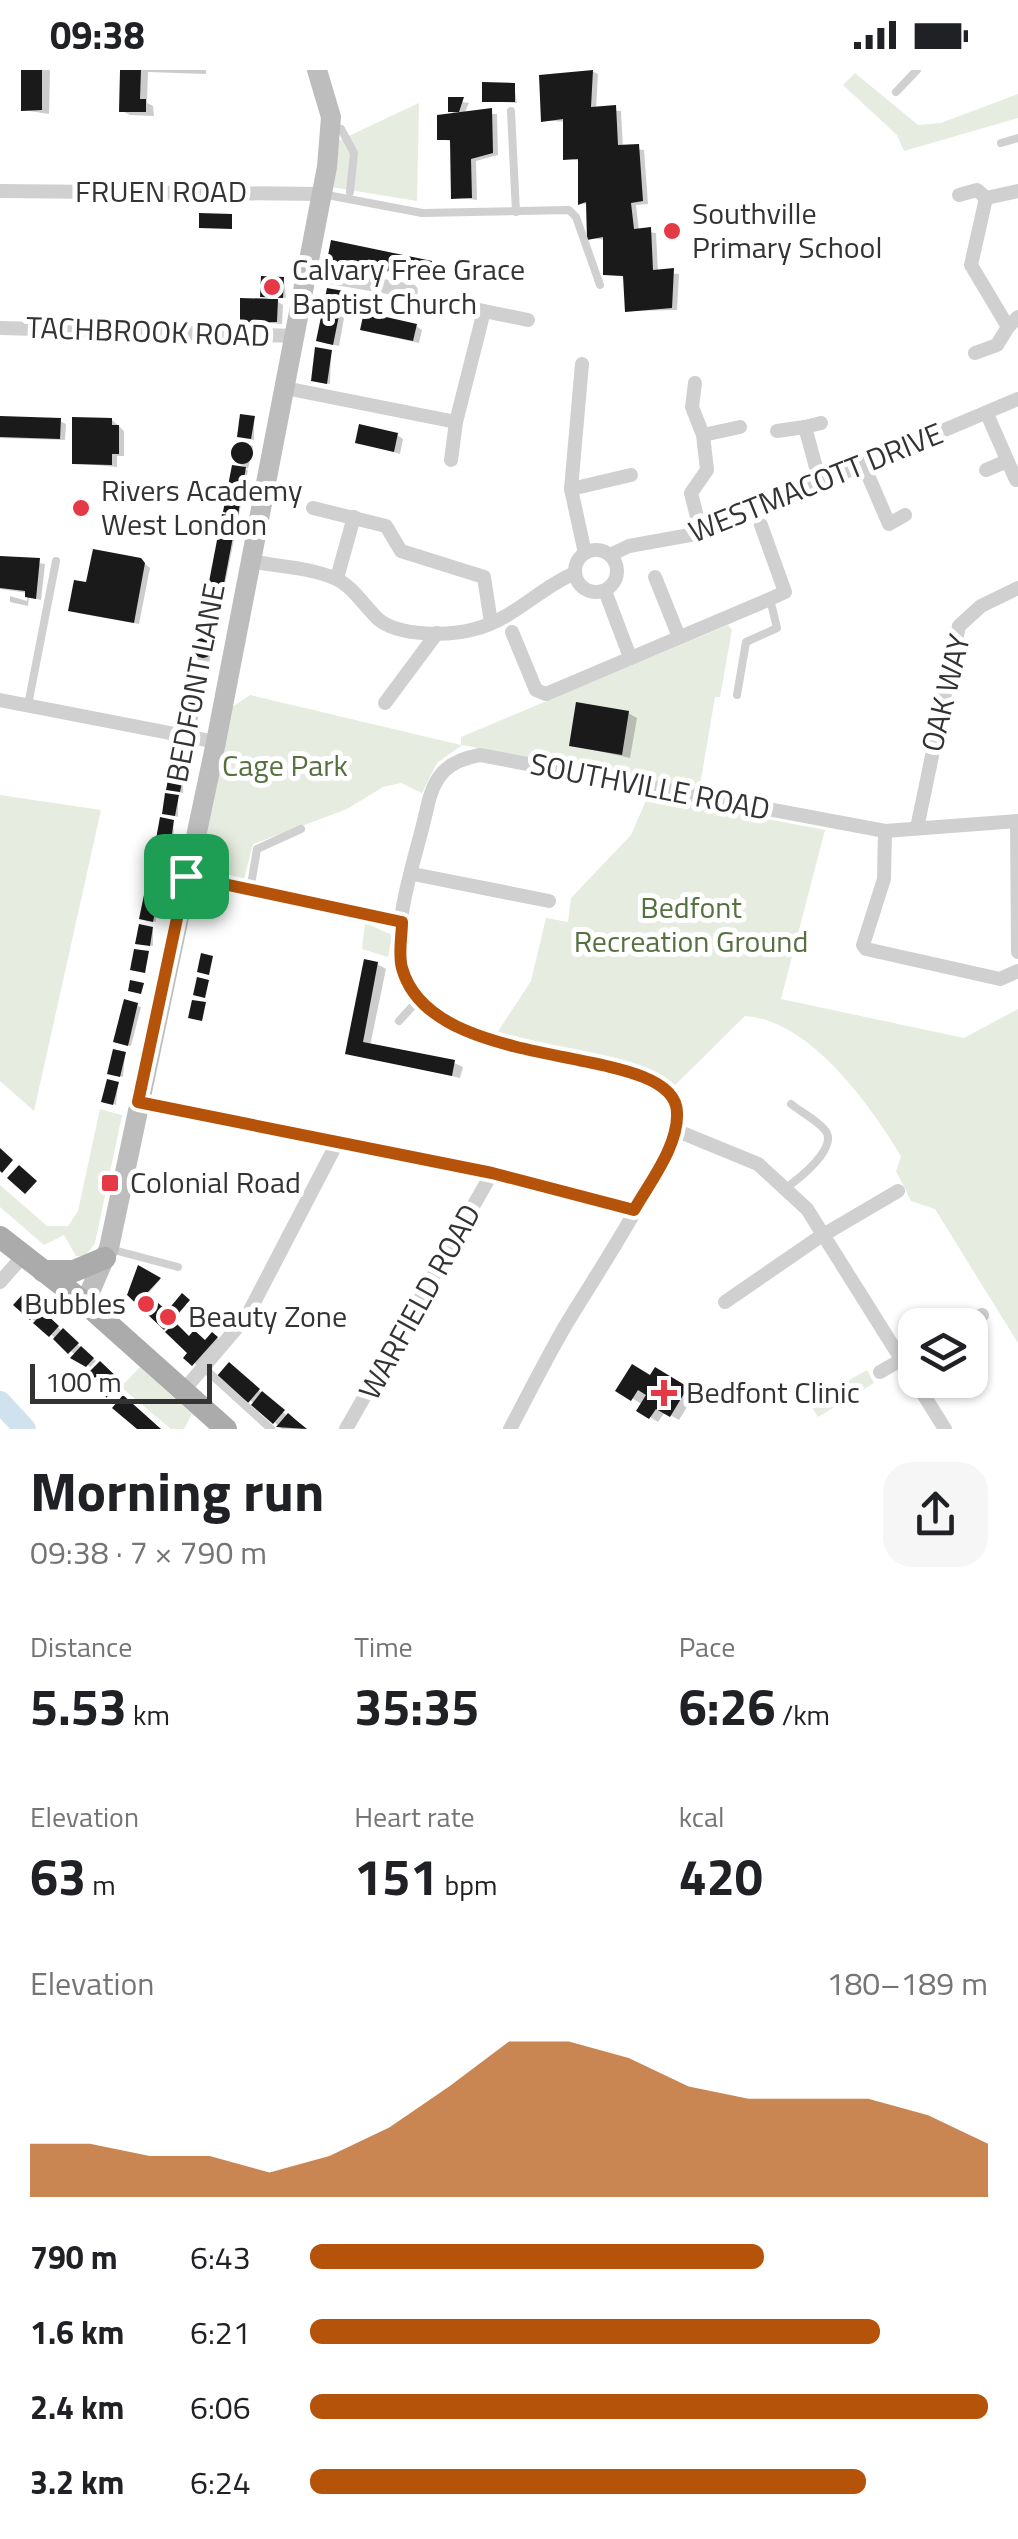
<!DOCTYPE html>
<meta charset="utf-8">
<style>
:root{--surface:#fff;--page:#f6f6f6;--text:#202124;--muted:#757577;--accent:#b45309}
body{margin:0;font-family:"Titillium Web",sans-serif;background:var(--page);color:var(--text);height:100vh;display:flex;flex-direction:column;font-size:38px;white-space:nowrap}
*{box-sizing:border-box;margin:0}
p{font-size:32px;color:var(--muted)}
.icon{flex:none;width:55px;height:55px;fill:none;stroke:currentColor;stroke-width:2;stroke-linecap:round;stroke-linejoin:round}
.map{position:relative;height:1359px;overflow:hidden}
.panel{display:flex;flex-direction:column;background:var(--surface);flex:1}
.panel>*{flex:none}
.buttons{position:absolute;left:898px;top:1238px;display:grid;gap:20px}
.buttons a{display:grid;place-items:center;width:90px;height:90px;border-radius:20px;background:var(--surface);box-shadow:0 2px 8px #0004;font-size:50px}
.scale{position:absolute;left:30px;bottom:25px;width:182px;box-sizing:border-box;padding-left:10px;border:5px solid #333;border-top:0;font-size:28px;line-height:35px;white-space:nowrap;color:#333;-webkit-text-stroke:8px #fff;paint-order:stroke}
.pin{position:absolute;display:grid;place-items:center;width:85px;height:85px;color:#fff;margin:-42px;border-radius:20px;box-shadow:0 5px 15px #0006}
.round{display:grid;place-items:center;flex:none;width:105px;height:105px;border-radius:30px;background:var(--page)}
.overview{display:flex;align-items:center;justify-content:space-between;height:170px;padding:0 30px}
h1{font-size:55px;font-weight:700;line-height:75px}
.stats{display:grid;grid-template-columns:repeat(3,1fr);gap:15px;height:170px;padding:10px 30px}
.stats div{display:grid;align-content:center}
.stats b{font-size:50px;font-weight:700}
.stats small{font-size:28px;font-weight:400}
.stats p{font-size:28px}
.chart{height:280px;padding:20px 30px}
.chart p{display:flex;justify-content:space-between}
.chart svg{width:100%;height:180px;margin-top:10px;fill:var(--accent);opacity:.7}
ul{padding:0 30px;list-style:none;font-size:32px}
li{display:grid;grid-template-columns:160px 120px 1fr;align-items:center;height:75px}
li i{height:25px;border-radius:12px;background:var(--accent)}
.status{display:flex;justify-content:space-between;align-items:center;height:70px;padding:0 50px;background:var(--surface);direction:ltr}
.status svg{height:28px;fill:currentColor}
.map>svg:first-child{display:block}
.green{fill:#e6ecdf}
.shadow{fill:#0003}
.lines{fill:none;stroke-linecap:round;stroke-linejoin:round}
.river{stroke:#cfe2ee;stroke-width:22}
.building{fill:#1a1a1a}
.service{stroke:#d0d0d0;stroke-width:8}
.minor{stroke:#d0d0d0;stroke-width:14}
.secondary{stroke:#bdbdbd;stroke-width:20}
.primary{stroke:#ababab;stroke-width:22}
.route-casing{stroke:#fff;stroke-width:20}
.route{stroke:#b45309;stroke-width:12}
.poi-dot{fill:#e63946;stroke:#fff;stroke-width:4}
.labels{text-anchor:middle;stroke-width:10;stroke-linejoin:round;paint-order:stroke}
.street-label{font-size:30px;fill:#333;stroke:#fff}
.poi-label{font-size:30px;fill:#333;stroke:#fff;text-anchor:start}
.park-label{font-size:30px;fill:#56703f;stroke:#fff}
</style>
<div class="status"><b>09:38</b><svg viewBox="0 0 49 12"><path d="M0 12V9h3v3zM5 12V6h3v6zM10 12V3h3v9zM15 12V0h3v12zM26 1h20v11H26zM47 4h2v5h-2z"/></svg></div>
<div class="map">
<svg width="1018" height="1359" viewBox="0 0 1018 1359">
<rect width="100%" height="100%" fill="#fff"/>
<g class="green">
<path d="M855 3 918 55 941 53 1018 24V48L904 81 897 65 843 15Z"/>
<path d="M419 33 417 131 331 117 338 71Z"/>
<path d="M728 555 732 560 720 627H715L699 721 462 675 437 693 422 723 401 713 383 717 347 739 253 774 244 809 199 798 232 637 250 625 461 675V667Z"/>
<path d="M0 725 101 740 34 1041 0 1011Z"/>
<path d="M648 726 825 760 781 929 964 968 1018 939V1273L935 1139 911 1131 896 1101 901 1086C870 1035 810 950 745 946L675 1015 594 983 495 966 531 911 546 848 568 852 571 828 631 765Z"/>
<path d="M365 853 392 865 388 887 362 879Z"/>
<path d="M100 1039 122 1045 95 1173 85 1186H76L64 1165 44 1175 0 1137V1115L47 1156H68L78 1141Z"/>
<path d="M140 1297 192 1344 184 1359H171L121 1317Z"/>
<path d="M867 1300 874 1313 818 1347 809 1333Z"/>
</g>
<g class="shadow">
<path d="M23 0H50L49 44 23 40Z"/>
<path d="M123 0H206V4L148 2 147 33 153 36 154 46 130 45 122 41Z"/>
<path d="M592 1 598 4 596 39 621 41 623 78 644 80 648 134 636 135 639 161 656 163 658 202 679 204 677 240 628 241 625 207 606 204V170L590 168 589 135 581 133V91L566 88V52L543 50Z"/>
<path d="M514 15 517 33 485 31Z"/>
<path d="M450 30 469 33 464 44H497L498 85 476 91 477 130 453 127 452 72 440 68 457 45 450 41Z"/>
<path d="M333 173 431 194 439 198 436 213 350 193 348 201 337 199 329 195Z"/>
<path d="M284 210 286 228 271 227 283 235 282 254 243 251 273 231 263 225Z"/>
<path d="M343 223 348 226 339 276 325 273 319 270Z"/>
<path d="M416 256 422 260 419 273 369 262Z"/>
<path d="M331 282 330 314 317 312Z"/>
<path d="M0 348 60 351 66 354 65 370 0 368Z"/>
<path d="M254 349V370L243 368Z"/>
<path d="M112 350 124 361V386H117V397L74 393Z"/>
<path d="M397 365 403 369 400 384 358 372Z"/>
<path d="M238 373 253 376 248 399 236 392Z"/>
<path d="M234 398 248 400 197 653 185 652Z"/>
<path d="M0 487 45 494 41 530 29 527 28 536 10 532V526L27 531 28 523 0 519Z"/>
<path d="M140 490 150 498 139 554 77 543 88 515Z"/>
<path d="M628 643 637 648 630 688 571 675Z"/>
<path d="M183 704V723L172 721Z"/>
<path d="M178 727V747L164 743Z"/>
<path d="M173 752 174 771 162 769Z"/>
<path d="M168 778 169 798 156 796Z"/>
<path d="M163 804V824L151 822Z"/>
<path d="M157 830 156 852 145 850Z"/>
<path d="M153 859V876L141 874Z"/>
<path d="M377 894 386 899 370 976 454 993 463 997 460 1008 348 983Z"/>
<path d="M125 932 141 937 131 976 119 973Z"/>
<path d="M125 985 123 1007 113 1004Z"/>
<path d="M118 1014 116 1035 107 1032Z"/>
<path d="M138 1198 160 1210 146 1226 168 1243 182 1226 189 1232 171 1252 189 1269 205 1272 212 1265 220 1270 196 1296 192 1283 170 1260 131 1226Z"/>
<path d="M26 1229 96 1291 90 1297 31 1248Z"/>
<path d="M103 1296 123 1314 113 1325 94 1306Z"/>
<path d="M233 1297 285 1344 305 1359H282L250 1330Z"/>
<path d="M656 1300 695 1324 679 1350 665 1342 658 1352 639 1340 643 1335 619 1320 651 1308Z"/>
</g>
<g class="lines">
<path class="river" d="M0 1332 25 1359"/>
</g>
<g class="building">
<path d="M21 0H42V40L21 41Z"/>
<path d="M120 0H141L140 29H146V42H119Z"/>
<path d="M593 0 591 37 616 35 618 75 639 74 643 131 631 133 634 159 651 157 653 200 674 198 672 238 625 242 623 206 603 205V167L587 170 586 132 578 135V89L563 90V49L541 52 539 5Z"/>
<path d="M482 12 515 13V32H482Z"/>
<path d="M448 27H464L459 42H448Z"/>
<path d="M492 38 493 83 471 89 472 128 451 129 450 70H437V45Z"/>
<path d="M199 143 232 144V159L199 158Z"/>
<path d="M331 170 432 191 428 210 342 190 340 198 326 196Z"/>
<path d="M261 206 284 207 283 228 260 227Z"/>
<path d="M327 218 344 221 333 275 316 271Z"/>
<path d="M240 228 278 229 277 252 240 253Z"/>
<path d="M364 242 417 254 413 271 360 260Z"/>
<path d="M315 277 332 280 327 314 311 311Z"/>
<path d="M240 344 255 346 251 369 237 367Z"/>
<path d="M0 346 61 348 60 369 0 367Z"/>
<path d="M72 347 112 348V355H119V384H112V395L72 394Z"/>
<path d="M359 354 398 363 394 382 355 373Z"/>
<circle cx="242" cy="383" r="11"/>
<path d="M232 395 246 397 238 445 223 442Z"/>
<path d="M222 444 237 446 214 566 199 564Z"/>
<path d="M93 479 141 488 145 493 134 553 68 541 74 510 86 512Z"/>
<path d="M0 486 40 488 36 529 25 527V521L0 518Z"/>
<circle cx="203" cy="578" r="10"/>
<path d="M193 590 207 592 204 615 189 613Z"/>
<path d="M188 614 202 617 194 653 179 651Z"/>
<path d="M576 632 629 641 622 685 569 676Z"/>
<path d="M172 684 187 687 185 699 170 697Z"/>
<path d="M170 699 184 702 180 722 166 720Z"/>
<path d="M165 723 179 725 175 746 162 744Z"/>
<path d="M160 747 174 750 171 771 156 769Z"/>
<path d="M154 773 169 775 166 797 150 795Z"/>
<path d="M149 799 164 801 160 824 145 822Z"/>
<path d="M144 825 158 827 153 852 139 849Z"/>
<path d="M139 854 153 857 150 876 135 874Z"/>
<path d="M134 879 149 881 145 903 130 900Z"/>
<path d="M201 883 213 886 209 905 197 902Z"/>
<path d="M364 889 378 892 363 972 455 990 452 1006 345 984Z"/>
<path d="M197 907 209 910 205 928 193 925Z"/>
<path d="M130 910 144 913 141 924 128 921Z"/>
<path d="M124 929 138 933 128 976 113 972Z"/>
<path d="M192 930 206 932 202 951 188 948Z"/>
<path d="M113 979 126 982 120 1007 107 1004Z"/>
<path d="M107 1009 119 1012 113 1035 101 1032Z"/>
<path d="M0 1078 13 1090 2 1103 0 1101Z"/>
<path d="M19 1095 37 1111 25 1124 7 1108Z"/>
<path d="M138 1195 161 1208 147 1223 167 1241 182 1223 190 1230 164 1260 127 1225Z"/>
<path d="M23 1224 39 1240 30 1250 13 1235Z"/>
<path d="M44 1242 59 1256 49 1267 33 1253Z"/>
<path d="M175 1252 189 1266 194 1260 205 1270 212 1262 218 1267 192 1296 183 1288 187 1283 165 1262Z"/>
<path d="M63 1258 79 1273 68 1284 53 1269Z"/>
<path d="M81 1276 94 1288 86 1297 70 1288Z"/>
<path d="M100 1291 121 1311 106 1328 104 1315 96 1310 100 1306 93 1308 88 1303Z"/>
<path d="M229 1292 260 1319 248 1333 217 1306Z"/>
<path d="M632 1294 650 1305 655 1297 688 1317 670 1347 656 1339 649 1349 636 1341 646 1325 638 1320 631 1331 615 1321Z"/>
<path d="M262 1321 285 1340 273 1354 251 1335Z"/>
<path d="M123 1325 161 1359H137L112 1338Z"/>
<path d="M288 1343 296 1350 307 1359 276 1357Z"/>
</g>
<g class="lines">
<g class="service">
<path d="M896 22 917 0"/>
<path d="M511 41 516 142"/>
<path d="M332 63 341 59 354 83 350 122"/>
<path d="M1001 73 1018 68"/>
<path d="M322 124 422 143 569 140 576 147 600 215"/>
<path d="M737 625 746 572 777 558 770 529"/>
<path d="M28 635 56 491"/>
<path d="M250 821 257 779 301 759"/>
<path d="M399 951 420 928"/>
<path d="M787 1117C800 1108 839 1077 825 1060 817 1050 801 1042 791 1034"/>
<path d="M110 1179 178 1197"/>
<path d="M204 1298 271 1359"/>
</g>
<g class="minor">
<path d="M0 121 322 124"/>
<path d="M1018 121 986 128 971 195 1008 257 1018 247"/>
<path d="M959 125 977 120 986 128"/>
<path d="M308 203 411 221"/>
<path d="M466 237 484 241"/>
<path d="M0 258 296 266"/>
<path d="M975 283 997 275 1008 257"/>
<path d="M582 294 571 419 585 483"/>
<path d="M695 313 692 337 703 365"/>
<path d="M285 318 456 352 451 390"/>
<path d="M987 344 1016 410"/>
<path d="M456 352 484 241 528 250"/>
<path d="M777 361 805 357"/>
<path d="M864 396 889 454 905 445"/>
<path d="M986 400 1007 391"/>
<path d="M820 412 805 357 821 353"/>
<path d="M571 419 631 405"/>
<path d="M313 438 386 456 401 481 484 507 491 553"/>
<path d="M701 463 691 423 707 400 703 365 740 357"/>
<circle cx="596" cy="501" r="21"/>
<path d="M610 485 629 476 701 463 1018 329"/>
<path d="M251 491C278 497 308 497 334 508 352 515 364 536 378 549 399 567 450 566 475 559 514 549 539 518 575 503"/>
<path d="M655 507 679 567"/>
<path d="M337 508 354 447"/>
<path d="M605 521 630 587"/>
<path d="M512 562 536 620 546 624 770 529 785 522 761 455"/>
<path d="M0 630 216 672"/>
<path d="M385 633 437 563"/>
<path d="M1017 751 1018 882"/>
<path d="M917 758 959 556 981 536 1018 518"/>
<path d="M885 761 884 809 863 875 866 879 1000 909 1018 901"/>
<path d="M413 804 549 831"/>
<path d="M187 807 403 852"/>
<path d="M139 1032 492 1103 634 1140"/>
<path d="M675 1060 758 1094 807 1139 945 1359"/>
<path d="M0 1212 23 1186"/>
<path d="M725 1232 818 1168 898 1121"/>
<path d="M964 1255 982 1245"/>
<path d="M880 1302 915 1282"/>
<path d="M183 1321 247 1246 337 1073"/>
<path d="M346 1359 492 1103"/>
<path d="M510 1359C528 1325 545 1291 564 1258 587 1218 685 1075 676 1037 662 971 421 1005 401 895 393 846 417 785 427 738 434 705 447 691 480 685L885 761 1018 751"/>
</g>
<path class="secondary" d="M85 1233 109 1178 216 672 327 97 331 47 317 0"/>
<g class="primary">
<path d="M0 1167 85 1233 226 1359"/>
<path d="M43 1201H74L105 1188"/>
</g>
</g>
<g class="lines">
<defs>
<path id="route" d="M186 806 402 852C402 866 398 884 402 898 432 1008 674 970 677 1042 679 1075 650 1112 634 1140L492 1103 138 1032Z"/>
</defs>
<use href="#route" class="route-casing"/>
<use href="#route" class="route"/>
</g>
<g class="poi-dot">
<circle cx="672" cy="161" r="10"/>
<circle cx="272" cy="217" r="10"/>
<circle cx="81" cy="438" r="10"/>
<rect x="100" y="1103" width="20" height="20" rx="5"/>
<circle cx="146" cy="1234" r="10"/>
<circle cx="168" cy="1247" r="10"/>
<path d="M659 1308h10v10h10v10h-10v10h-10v-10h-10v-10h10z"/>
</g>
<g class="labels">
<g class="street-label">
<text x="161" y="132">FRUEN ROAD</text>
<text transform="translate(148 262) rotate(2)" y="10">TACHBROOK ROAD</text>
<text transform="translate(816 413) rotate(-22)" y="10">WESTMACOTT DRIVE</text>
<text transform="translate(196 613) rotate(-79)" y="10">BEDFONT LANE</text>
<text transform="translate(946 623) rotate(-76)" y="10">OAK WAY</text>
<text transform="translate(650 717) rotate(11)" y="10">SOUTHVILLE ROAD</text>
<text transform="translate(420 1232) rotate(-61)" y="10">WARFIELD ROAD</text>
</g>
<g class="poi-label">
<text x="692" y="154">Southville<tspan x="692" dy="34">Primary School</tspan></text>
<text x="292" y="210">Calvary Free Grace<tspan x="292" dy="34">Baptist Church</tspan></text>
<text x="101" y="431">Rivers Academy<tspan x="101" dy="34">West London</tspan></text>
<text x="130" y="1123">Colonial Road</text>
<text x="126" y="1244" text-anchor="end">Bubbles</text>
<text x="188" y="1257">Beauty Zone</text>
<text x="686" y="1333">Bedfont Clinic</text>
</g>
<g class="park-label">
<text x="285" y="706">Cage Park</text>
<text x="691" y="848">Bedfont<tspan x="691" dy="34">Recreation Ground</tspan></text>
</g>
</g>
</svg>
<div class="buttons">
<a><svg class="icon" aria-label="layers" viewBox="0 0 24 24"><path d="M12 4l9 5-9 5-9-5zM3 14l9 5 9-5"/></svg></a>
</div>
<div class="scale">100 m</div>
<div class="pin" style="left:186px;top:806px;background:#1e9e55"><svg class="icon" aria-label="arrive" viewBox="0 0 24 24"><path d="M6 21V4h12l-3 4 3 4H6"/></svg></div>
</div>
<section class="panel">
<div class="overview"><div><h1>Morning run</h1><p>09:38 · 7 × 790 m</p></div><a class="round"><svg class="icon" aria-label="share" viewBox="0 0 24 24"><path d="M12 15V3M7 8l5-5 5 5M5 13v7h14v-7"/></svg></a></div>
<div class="stats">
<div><p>Distance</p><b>5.53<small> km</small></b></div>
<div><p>Time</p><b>35:35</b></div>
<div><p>Pace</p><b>6:26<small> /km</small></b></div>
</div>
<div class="stats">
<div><p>Elevation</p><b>63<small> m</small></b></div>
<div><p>Heart rate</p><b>151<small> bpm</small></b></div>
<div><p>kcal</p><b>420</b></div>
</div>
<div class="chart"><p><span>Elevation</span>180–189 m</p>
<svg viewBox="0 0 160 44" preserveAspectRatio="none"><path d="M0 44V31L10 31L20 34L30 34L40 38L50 34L60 27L70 17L80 6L90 6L100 10L110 17L120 20L130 20L140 20L150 24L160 31V44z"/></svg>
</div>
<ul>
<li><b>790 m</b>6:43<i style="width:67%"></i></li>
<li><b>1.6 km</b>6:21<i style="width:84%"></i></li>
<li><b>2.4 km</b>6:06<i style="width:100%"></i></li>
<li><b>3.2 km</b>6:24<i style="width:82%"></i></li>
</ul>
</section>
